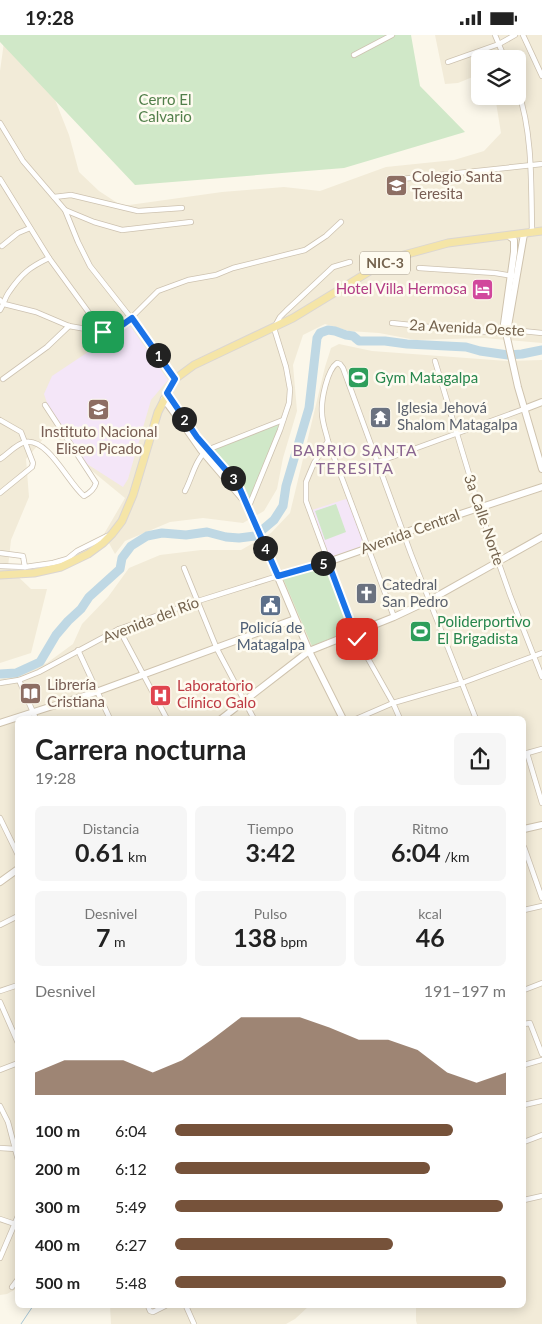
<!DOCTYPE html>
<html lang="es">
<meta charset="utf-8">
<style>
:root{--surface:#fff;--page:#f6f6f6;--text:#222;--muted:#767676;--accent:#76523a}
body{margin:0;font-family:Lato,sans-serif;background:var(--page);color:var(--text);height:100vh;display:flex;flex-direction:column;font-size:19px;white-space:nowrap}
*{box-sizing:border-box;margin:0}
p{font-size:16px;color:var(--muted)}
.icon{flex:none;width:28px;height:28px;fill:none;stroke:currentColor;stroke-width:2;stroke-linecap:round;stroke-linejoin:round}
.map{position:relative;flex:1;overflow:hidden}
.panel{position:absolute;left:15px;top:681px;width:511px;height:592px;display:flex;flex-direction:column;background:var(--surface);border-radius:8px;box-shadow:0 2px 12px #0003}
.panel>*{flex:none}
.fabs{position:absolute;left:471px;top:15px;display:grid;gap:10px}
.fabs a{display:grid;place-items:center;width:55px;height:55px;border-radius:8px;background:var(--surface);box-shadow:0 2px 12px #0003;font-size:25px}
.pin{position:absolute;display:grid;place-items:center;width:42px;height:42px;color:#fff;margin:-21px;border-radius:10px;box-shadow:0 2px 8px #0006}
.km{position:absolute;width:25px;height:25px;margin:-12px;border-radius:50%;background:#222;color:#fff;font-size:14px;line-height:25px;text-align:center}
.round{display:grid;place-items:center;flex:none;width:52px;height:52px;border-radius:8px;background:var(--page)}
.headline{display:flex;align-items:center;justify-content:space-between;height:85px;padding:0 20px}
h1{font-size:28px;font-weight:700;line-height:38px}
.figures{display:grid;grid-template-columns:repeat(3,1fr);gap:8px;height:85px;padding:5px 20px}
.figures div{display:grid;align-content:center;border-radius:8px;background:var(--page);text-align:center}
.figures b{font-size:25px;font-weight:700}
.figures small{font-size:14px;font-weight:400}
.figures p{font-size:14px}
.chart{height:140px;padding:10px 20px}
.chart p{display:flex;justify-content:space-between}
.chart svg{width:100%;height:90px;margin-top:5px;fill:var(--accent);opacity:.7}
ul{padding:0 20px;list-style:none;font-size:16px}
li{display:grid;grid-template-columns:80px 60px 1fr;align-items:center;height:38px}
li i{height:12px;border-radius:6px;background:var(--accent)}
.status{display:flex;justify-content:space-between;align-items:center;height:35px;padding:0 25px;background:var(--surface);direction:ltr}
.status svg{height:14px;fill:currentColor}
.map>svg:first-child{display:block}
.residential{fill:#f2ebd8}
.education{fill:#f4e6f8}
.green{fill:#d0e8c8}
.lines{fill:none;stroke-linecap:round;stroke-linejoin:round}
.stream{stroke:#a6c5d5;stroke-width:1}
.river{stroke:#bfd8e4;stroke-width:9}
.street-casing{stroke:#cdc2b0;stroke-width:6}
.secondary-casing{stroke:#cfc3ae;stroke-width:8}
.primary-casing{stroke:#dbd6d1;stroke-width:9}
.street{stroke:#fff;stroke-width:4.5}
.secondary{stroke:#fff;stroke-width:6}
.primary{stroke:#f5e5a7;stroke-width:7}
.route-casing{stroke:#fff;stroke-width:10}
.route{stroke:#1a73e8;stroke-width:6}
.labels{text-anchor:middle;stroke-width:5;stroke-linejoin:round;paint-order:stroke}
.shield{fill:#fefbf0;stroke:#9d917f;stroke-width:1}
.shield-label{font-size:14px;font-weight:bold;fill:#74634e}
.park-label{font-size:15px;fill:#517f4a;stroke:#fefbf0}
.education-label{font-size:15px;fill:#785e54;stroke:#fefbf0;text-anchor:start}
.hotel-label{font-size:15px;fill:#b23c85;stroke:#fefbf0;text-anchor:end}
.street-label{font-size:15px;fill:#74634e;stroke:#fefbf0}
.leisure-label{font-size:15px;fill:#27864d;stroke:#fefbf0;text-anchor:start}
.worship-label{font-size:15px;fill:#5b616d;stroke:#fefbf0;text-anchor:start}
.service-label{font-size:15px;fill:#4e5e75;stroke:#fefbf0}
.health-label{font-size:15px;fill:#be3a42;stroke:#fefbf0;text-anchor:start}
.neighbourhood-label{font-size:16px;letter-spacing:1px;fill:#8a6690;stroke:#fefbf0}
</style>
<div class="status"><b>19:28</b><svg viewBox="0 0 49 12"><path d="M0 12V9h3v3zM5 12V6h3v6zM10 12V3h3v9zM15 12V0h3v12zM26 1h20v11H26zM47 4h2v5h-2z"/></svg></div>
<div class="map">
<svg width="542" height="1289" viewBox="0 0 542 1289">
<rect width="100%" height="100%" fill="#fbf7ea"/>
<g class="residential">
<path d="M5 0 44 37 69 100 79 137 99 156 122 171 222 157 284 152 320 156 386 132 454 125 484 116 501 98 495 61H518V24H480V39L458 48 445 49 435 0H542V308L484 303 416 305 379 298 349 296 325 289 303 300 293 330 297 376 283 423 277 454 264 476 243 488 203 483 170 487 125 506 115 519 104 499 125 463 86 431 50 396 26 424 29 462 11 505 8 532 31 554H47L31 618 0 628V36Z"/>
<path d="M339 309 372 316 507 326 542 325V1289H417L416 1286V1271H524V684H18V1253L7 1259 0 1260V644L27 637 47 628 73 609 82 589 108 562 129 533 160 520 201 515H241L271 498 290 478 325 332 331 313Z"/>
<path d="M110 1271H309L295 1284 286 1289H111Z"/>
</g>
<g class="education">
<path d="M127 291 131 292 168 345 151 365 128 444 123 452 84 427 48 371 44 359 52 341Z"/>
<path d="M349 463 365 510 329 523 312 475Z"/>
</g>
<g class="green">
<path d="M0 0H411L420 51 465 97 344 133 135 150 0 7Z"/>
<path d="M283 385 249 471 207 415Z"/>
<path d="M336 469 346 497 325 505 315 476Z"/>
<path d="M326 530 350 596 312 611 282 541Z"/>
</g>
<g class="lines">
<g class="stream">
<path d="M16 638 17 642"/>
<path d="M21 1289 33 1271"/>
</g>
<path class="river" d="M0 639 16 638 40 627 56 600 68 586 81 574 89 562 120 534 122 523 131 511 147 501 162 498 186 500 207 497 226 502 239 503 255 501 274 485 283 471 286 451 309 373 317 303 320 298 328 295 335 296 346 300 353 301 359 306H385L407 309 466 312 480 316 508 320 522 319 542 315"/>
<defs>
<g id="street">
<path d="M495 0 505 24"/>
<path d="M523 0 542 41"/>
<path d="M354 20 392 0"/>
<path d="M448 27 499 9 515 0"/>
<path d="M518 56C533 98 531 153 532 198"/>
<path d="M0 88 23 126 65 175 78 207 90 231 131 283 175 344"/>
<path d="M0 144 49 223 103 297"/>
<path d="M392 145 542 129"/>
<path d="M54 162 71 160 138 176 182 173"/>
<path d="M65 175 94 187 122 195 191 187"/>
<path d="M2 211 18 198 30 193"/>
<path d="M419 233 495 238 513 241"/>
<path d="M0 265 4 269 36 277 69 291 103 297 118 293 131 283 158 256 188 245 216 240 233 233 305 215 326 201 341 187"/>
<path d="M0 275C4 269 5 262 9 257 22 238 30 232 49 223"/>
<path d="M392 288 458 295 507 298 522 296 542 298"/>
<path d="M435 326 479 472 510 560 542 642"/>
<path d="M3 344 47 312 69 291"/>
<path d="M0 385 21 397 33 428 32 432 0 458"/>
<path d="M328 406 394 582"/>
<path d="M0 424C8 419 17 408 26 407 49 404 68 448 84 461 90 458 94 455 96 448L45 370"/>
<path d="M378 427 524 374"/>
<path d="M185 456C192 443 195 425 207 415L283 385"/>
<path d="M249 471 280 395 289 368 290 354 286 332 274 293 280 282 286 276 333 232 350 227"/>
<path d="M0 518 23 521 25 532"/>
<path d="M0 531 25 532 53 528 67 524 77 516 107 501"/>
<path d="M184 533 217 614 254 684"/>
<path d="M119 594 167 684"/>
<path d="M78 615 110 684"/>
<path d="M19 645 36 684"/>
<path d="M0 648 19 645 39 637 119 594 198 566 278 541"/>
<path d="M356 684 393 668 462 648 542 618"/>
<path d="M400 684 393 668 357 604 306 466V447L314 428 328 406C326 397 322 387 322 378 321 365 327 335 337 328L340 329 343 333 411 519 476 684"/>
<path d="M527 718 542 768"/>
<path d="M524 719 542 714"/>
<path d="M0 783 18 820"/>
<path d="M524 812 542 863"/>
<path d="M524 875 542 871"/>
<path d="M0 890 18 881"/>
<path d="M524 955 542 948"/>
<path d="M0 956 18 950"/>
<path d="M0 967 18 1008"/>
<path d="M524 989 530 988 542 1019"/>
<path d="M524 1030 542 1025"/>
<path d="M0 1035 18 1028"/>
<path d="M524 1070 542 1066"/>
<path d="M0 1071 8 1087 18 1125"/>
<path d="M524 1107 542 1100"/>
<path d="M0 1113 16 1114"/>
<path d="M524 1165 542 1161"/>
<path d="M0 1184 15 1189"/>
<path d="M0 1223 18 1181"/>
<path d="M12 1252 18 1244"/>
<path d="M148 1271 150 1276 153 1277 165 1271"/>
<path d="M186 1271 194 1289"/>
</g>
<g id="secondary">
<path d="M509 201 514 205V217L504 289 518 352 542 434"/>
<path d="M507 297 524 199"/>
<path d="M167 358 197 402 232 442 241 454 309 616 343 684"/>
<path d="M164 364 181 387"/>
<path d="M524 374 542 367"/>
<path d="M187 395 201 415 242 463"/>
<path d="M278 541 328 527 368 513 397 500 542 452"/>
<path d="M221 684 309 616 394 582 430 565 542 502"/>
<path d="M0 688 96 657 295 584"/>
<path d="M524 794 542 790"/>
<path d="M0 847 18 834"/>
</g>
<path id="primary" d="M0 540 34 538 61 532 88 519 103 508 112 499 122 486 133 460 158 377 175 344 194 330 293 283 375 233 400 221 448 208 542 196"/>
</defs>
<use href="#street" class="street-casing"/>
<use href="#secondary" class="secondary-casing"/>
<use href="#primary" class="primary-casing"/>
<use href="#street" class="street"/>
<use href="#secondary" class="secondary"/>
<use href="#primary" class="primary"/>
</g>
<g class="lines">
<defs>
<path id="route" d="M103 297 118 293 132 283 175 344 167 358 197 402 232 442 240 454 278 541 328 527 357 604"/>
</defs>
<use href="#route" class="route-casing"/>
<use href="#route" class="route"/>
</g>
<defs>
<symbol id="school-square" viewBox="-11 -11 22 22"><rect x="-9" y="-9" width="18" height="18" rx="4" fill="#8d6e63" stroke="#fefbf0"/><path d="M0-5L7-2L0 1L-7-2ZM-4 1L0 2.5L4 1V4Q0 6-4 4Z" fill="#fff"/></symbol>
<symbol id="hotel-square" viewBox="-11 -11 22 22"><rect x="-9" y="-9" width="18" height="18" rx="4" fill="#d1479c" stroke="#fefbf0"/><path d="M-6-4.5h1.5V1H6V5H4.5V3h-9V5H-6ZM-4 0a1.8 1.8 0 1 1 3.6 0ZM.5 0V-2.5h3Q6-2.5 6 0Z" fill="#fff"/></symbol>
<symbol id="stadium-square" viewBox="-11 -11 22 22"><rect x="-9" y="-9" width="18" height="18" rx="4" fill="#2e9e5b" stroke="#fefbf0"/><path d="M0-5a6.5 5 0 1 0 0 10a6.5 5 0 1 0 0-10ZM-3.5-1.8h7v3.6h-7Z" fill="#fff"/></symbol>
<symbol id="temple-square" viewBox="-11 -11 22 22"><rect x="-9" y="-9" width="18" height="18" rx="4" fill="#6b7280" stroke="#fefbf0"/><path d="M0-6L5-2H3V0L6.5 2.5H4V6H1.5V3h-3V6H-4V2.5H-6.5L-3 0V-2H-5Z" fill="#fff"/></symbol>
<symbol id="church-square" viewBox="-11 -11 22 22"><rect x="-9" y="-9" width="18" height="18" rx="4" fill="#6b7280" stroke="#fefbf0"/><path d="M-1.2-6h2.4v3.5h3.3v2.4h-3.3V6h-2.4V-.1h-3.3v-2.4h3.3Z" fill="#fff"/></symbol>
<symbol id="civic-square" viewBox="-11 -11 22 22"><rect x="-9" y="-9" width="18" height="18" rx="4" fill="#5c6f8a" stroke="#fefbf0"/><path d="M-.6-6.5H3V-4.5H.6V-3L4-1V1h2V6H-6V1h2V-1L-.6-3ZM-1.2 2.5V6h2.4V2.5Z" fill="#fff"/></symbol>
<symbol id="library-square" viewBox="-11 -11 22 22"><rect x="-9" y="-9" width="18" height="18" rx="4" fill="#8d6e63" stroke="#fefbf0"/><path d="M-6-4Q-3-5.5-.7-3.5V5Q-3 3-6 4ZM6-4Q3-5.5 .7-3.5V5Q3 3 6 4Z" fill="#fff"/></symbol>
<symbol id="hospital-square" viewBox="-11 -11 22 22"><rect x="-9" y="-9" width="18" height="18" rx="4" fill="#e0444e" stroke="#fefbf0"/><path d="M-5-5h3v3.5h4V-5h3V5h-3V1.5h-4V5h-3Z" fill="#fff"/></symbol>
</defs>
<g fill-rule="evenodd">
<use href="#school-square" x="384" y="138" width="25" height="25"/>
<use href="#hotel-square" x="470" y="242" width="25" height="25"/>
<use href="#stadium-square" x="346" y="330" width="25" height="25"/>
<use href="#school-square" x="86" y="362" width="25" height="25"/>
<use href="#temple-square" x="368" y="370" width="25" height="25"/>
<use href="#church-square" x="354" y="546" width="25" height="25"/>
<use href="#civic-square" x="258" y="558" width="25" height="25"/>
<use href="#stadium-square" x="408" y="584" width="25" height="25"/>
<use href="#library-square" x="18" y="646" width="25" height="25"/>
<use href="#hospital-square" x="148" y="648" width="25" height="25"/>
</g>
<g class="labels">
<rect class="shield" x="360" y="216.5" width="50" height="23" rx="4"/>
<g class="shield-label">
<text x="385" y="233">NIC-3</text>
</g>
<g class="park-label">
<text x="165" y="70">Cerro El<tspan x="165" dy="17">Calvario</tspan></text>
</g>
<g class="education-label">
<text x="412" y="147">Colegio Santa<tspan x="412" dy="17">Teresita</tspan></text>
<text x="99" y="402" text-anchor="middle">Instituto Nacional<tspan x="99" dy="17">Eliseo Picado</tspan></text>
<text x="47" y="655">Librería<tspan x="47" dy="17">Cristiana</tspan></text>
</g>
<g class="hotel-label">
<text x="467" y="259">Hotel Villa Hermosa</text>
</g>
<g class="street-label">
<text transform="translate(467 293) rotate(3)" y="5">2a Avenida Oeste</text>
<text transform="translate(484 485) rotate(71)" y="5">3a Calle Norte</text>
<text transform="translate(410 497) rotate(-20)" y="5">Avenida Central</text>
<text transform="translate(151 585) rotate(-21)" y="5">Avenida del Río</text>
</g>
<g class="leisure-label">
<text x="375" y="348">Gym Matagalpa</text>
<text x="437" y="592">Poliderportivo<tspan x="437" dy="17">El Brigadista</tspan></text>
</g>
<g class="worship-label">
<text x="397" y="378">Iglesia Jehová<tspan x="397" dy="17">Shalom Matagalpa</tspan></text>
<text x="382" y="555">Catedral<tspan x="382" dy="17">San Pedro</tspan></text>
</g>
<g class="service-label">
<text x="271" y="598">Policía de<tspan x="271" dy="17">Matagalpa</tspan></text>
</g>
<g class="health-label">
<text x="177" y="656">Laboratorio<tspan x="177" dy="17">Clínico Galo</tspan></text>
</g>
<g class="neighbourhood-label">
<text x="355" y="421">BARRIO SANTA<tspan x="355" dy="18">TERESITA</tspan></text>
</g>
</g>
</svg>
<div class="fabs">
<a><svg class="icon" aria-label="layers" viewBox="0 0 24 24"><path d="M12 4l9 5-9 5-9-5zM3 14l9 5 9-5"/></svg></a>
</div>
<div class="pin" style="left:103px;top:297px;background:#1e9e55"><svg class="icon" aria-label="arrive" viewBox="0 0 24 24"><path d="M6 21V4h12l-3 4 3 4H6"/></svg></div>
<div class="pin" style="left:357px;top:604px;background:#d93025"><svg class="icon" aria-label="check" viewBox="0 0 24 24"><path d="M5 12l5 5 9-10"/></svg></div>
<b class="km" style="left:158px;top:320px">1</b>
<b class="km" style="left:184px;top:384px">2</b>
<b class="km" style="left:233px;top:443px">3</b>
<b class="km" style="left:265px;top:513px">4</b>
<b class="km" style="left:323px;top:528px">5</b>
<section class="panel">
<div class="headline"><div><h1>Carrera nocturna</h1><p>19:28</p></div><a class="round"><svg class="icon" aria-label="share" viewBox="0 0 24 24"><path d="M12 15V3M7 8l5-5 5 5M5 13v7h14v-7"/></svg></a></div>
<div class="figures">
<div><p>Distancia</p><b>0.61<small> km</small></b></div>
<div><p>Tiempo</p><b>3:42</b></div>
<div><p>Ritmo</p><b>6:04<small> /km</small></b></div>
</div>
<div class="figures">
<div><p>Desnivel</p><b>7<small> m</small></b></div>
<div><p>Pulso</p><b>138<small> bpm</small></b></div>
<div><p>kcal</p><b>46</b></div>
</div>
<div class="chart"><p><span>Desnivel</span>191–197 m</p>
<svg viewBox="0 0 160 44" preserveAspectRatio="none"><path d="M0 44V33L10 27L20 27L30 27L40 33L50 27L60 17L70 6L80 6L90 6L100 11L110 17L120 17L130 22L140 33L150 38L160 33V44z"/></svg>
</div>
<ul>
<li><b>100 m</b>6:04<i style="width:84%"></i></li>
<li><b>200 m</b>6:12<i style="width:77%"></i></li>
<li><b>300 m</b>5:49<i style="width:99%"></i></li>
<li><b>400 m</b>6:27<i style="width:66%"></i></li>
<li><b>500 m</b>5:48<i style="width:100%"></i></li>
</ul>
</section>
</div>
